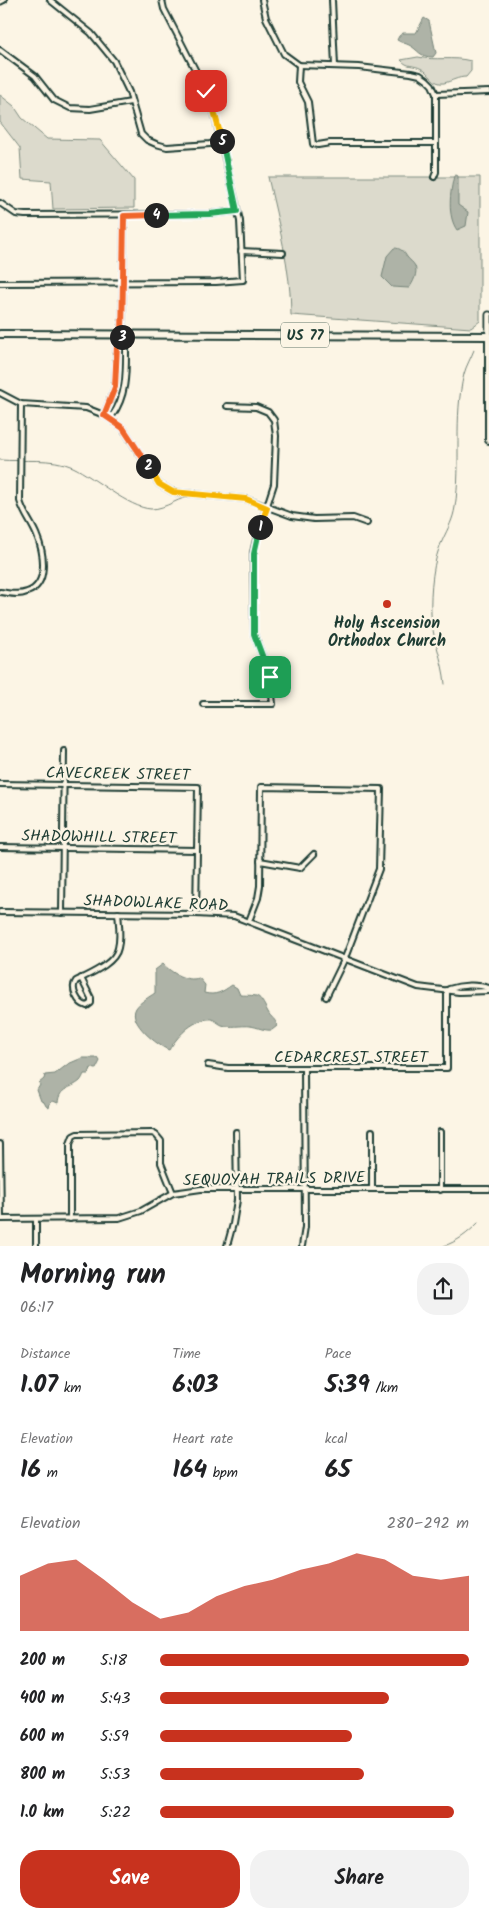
<!DOCTYPE html>
<meta charset="utf-8">
<style>
:root{--surface:#fff;--page:#f2f2f2;--text:#202124;--muted:#757577;--accent:#c8321e}
body{margin:0;font-family:Kalam,sans-serif;background:var(--page);color:var(--text);height:100vh;display:flex;flex-direction:column;font-size:19px;white-space:nowrap}
*{box-sizing:border-box;margin:0}
p{font-size:16px;color:var(--muted)}
.icon{flex:none;width:28px;height:28px;fill:none;stroke:currentColor;stroke-width:2;stroke-linecap:round;stroke-linejoin:round}
.map{position:relative;height:1246px;overflow:hidden}
.details{display:flex;flex-direction:column;background:var(--surface);flex:1}
.details>*{flex:none}
.pin{position:absolute;display:grid;place-items:center;width:42px;height:42px;color:#fff;margin:-21px;border-radius:10px;box-shadow:0 2px 8px #0006}
.km{position:absolute;width:25px;height:25px;margin:-12px;border-radius:50%;background:#222;color:#fff;font-size:14px;line-height:25px;text-align:center}
.round{display:grid;place-items:center;flex:none;width:52px;height:52px;border-radius:20px;background:var(--page)}
.overview{display:flex;align-items:center;justify-content:space-between;height:85px;padding:0 20px}
h1{font-size:28px;font-weight:700;line-height:38px}
.stats{display:grid;grid-template-columns:repeat(3,1fr);gap:8px;height:85px;padding:5px 20px}
.stats div{display:grid;align-content:center}
.stats b{font-size:25px;font-weight:700}
.stats small{font-size:14px;font-weight:400}
.stats p{font-size:14px}
.chart{height:140px;padding:10px 20px}
.chart p{display:flex;justify-content:space-between}
.chart svg{width:100%;height:90px;margin-top:5px;fill:var(--accent);opacity:.7}
.cta{display:flex;gap:10px;margin-top:auto;padding:10px 20px}
.cta a{flex:1;height:58px;border-radius:20px;background:var(--accent);color:#fff;font-size:20px;font-weight:700;line-height:58px;text-align:center}
.cta a+a{background:var(--page);color:var(--text)}
ul{padding:0 20px;list-style:none;font-size:16px}
li{display:grid;grid-template-columns:80px 60px 1fr;align-items:center;height:38px}
li i{height:12px;border-radius:6px;background:var(--accent)}
.map>svg:first-child{display:block}
.green{fill:#dcdacc;stroke:#7e8c80}
.water{fill:#aeb3a7;stroke:#758479}
.lines{fill:none;stroke-linecap:round;stroke-linejoin:round}
.stream{stroke:#758479;stroke-width:1}
.street-casing{stroke:#1f3d34;stroke-width:8}
.secondary-casing{stroke:#1f3d34;stroke-width:9}
.primary-casing{stroke:#1f3d34;stroke-width:10}
.street{stroke:#fcf5e5;stroke-width:4}
.secondary{stroke:#fcf5e5;stroke-width:5.5}
.primary{stroke:#fcf5e5;stroke-width:6}
.split-1-casing{stroke:#fff;stroke-width:10}
.split-2-casing{stroke:#fff;stroke-width:10}
.split-3-casing{stroke:#fff;stroke-width:10}
.split-4-casing{stroke:#fff;stroke-width:10}
.split-5-casing{stroke:#fff;stroke-width:10}
.split-6-casing{stroke:#fff;stroke-width:10}
.split-1{stroke:#22a559;stroke-width:6}
.split-2{stroke:#f5b400;stroke-width:6}
.split-3{stroke:#f0652b;stroke-width:6}
.split-4{stroke:#f0652b;stroke-width:6}
.split-5{stroke:#22a559;stroke-width:6}
.split-6{stroke:#f5b400;stroke-width:6}
.poi-dot{fill:#c8321e;stroke:#fcf5e5;stroke-width:2}
.labels{text-anchor:middle;stroke-width:4.5;stroke-linejoin:round;paint-order:stroke}
.shield{fill:#fcf5e5;stroke:#617469;stroke-width:1}
.shield-label{font-size:15px;font-weight:bold;fill:#1f3d34}
.poi-label{font-size:16px;font-weight:bold;fill:#1f3d34;stroke:#fcf5e5}
.street-label{font-size:16px;fill:#1f3d34;stroke:#fcf5e5}
</style>
<div class="map">
<svg width="489" height="1246" viewBox="0 0 489 1246">
<rect width="100%" height="100%" fill="#fcf5e5"/>
<filter id="ink" filterUnits="userSpaceOnUse"><feTurbulence type="fractalNoise" baseFrequency=".02" numOctaves="2"/><feDisplacementMap in="SourceGraphic" scale="10" xChannelSelector="R" yChannelSelector="G"/><feConvolveMatrix kernelMatrix="1 2 1 2 8 2 1 2 1" color-interpolation-filters="sRGB"/></filter>
<g filter="url(#ink)">
<g class="green">
<path d="M418 57C436 61 452 56 471 61V71L466 77C458 77 452 81 444 83 433 85 430 73 422 69 413 64 408 68 401 60Z"/>
<path d="M0 95 14 106 22 118 47 139 100 140 134 180V208L53 209 51 181 22 179 20 148 0 122Z"/>
<path d="M268 177H480V321L471 328 291 315C291 269 278 222 268 177Z"/>
</g>
<g class="water">
<path d="M424 18 429 21 436 53 433 57C419 57 419 50 409 45 405 43 402 43 397 40L399 36 403 33H416Z"/>
<path d="M456 175 458 176V205L468 212 466 226 457 230C447 216 450 192 454 176Z"/>
<path d="M394 248C401 248 404 252 407 257 409 260 413 262 415 266 418 273 413 283 409 288L392 287 382 277 387 256Z"/>
<path d="M163 964C172 973 186 982 199 978L205 985 204 993C216 996 222 992 232 985L237 988 240 995C260 996 258 993 268 1012 271 1018 276 1019 277 1026L272 1030C264 1031 258 1027 250 1026 240 1025 231 1028 222 1025 217 1023 214 1018 208 1019 191 1021 177 1037 169 1050 158 1046 127 1022 136 1008 140 1002 149 997 155 993V970Z"/>
<path d="M82 1058H98L100 1061 96 1069 91 1068 89 1074H84C83 1076 82 1079 80 1081 71 1089 59 1087 58 1103L53 1101 50 1103 49 1108 46 1106 44 1102 41 1101 37 1090 40 1085 39 1083 44 1079 45 1075 55 1074 68 1064Z"/>
</g>
<g class="lines">
<g class="stream">
<path d="M0 460C23 462 51 457 73 467 94 477 129 508 151 509 167 509 179 496 195 496"/>
<path d="M445 684C443 659 432 639 431 614 430 592 433 558 443 539 448 528 453 520 455 507 462 463 453 418 464 374 466 366 471 358 474 350"/>
<path d="M444 1246C458 1241 467 1234 478 1223"/>
</g>
<defs>
<g id="street">
<path d="M50 0 91 33 114 61 129 92 141 134 147 140 156 144 167 147 210 144 222 141"/>
<path d="M262 0 266 18 284 54 299 65 359 67 411 73 420 75 427 80 432 85 436 94V172L434 177"/>
<path d="M332 0 335 66"/>
<path d="M0 2 4 0"/>
<path d="M0 50 35 76 54 100 70 108 90 109 131 102"/>
<path d="M299 65 298 82 308 102 313 144 318 145 330 143H435"/>
<path d="M436 94 489 92"/>
<path d="M0 203 16 214 25 215 210 214 237 211"/>
<path d="M241 251 283 253"/>
<path d="M0 283 216 282 243 280 240 221 213 107 205 89 164 9 162 0"/>
<path d="M122 343 126 345V348C126 372 127 395 112 416L104 415 115 387 117 345Z"/>
<path d="M122 343 124 216"/>
<path d="M0 393 21 404 86 408 104 415 123 428 159 484 173 492 246 499 292 516 314 519 353 518 367 523"/>
<path d="M0 592C9 593 18 596 27 592 49 585 44 553 37 536 32 523 24 515 20 501L21 404"/>
<path d="M203 704H273L270 677 254 634 253 574V553L256 540 274 484 276 436 274 420 268 412 256 407 227 406"/>
<path d="M0 784 198 787 196 914"/>
<path d="M0 847 197 850"/>
<path d="M260 861 300 868 314 854"/>
<path d="M0 912 196 914 234 916 418 987 459 992 489 991"/>
<path d="M62 913 64 751"/>
<path d="M249 921 258 898 260 886 261 787 381 789 379 869 345 958 326 997"/>
<path d="M81 978 91 998V1003L87 1006C78 1004 70 989 76 981 89 974 115 964 118 948 121 937 119 924 118 913"/>
<path d="M449 989C461 985 477 984 489 988"/>
<path d="M208 1065 228 1068H447V990"/>
<path d="M372 1131V1189"/>
<path d="M440 1132V1190"/>
<path d="M0 1144 1 1219"/>
<path d="M0 1219 119 1218 141 1211 173 1193 201 1189H489"/>
<path d="M36 1219V1246"/>
<path d="M70 1219V1144L73 1136 77 1134 152 1133 156 1135 161 1141V1163L173 1193"/>
<path d="M227 1246 233 1224 237 1200 236 1132"/>
<path d="M302 1246 305 1227 304 1068"/>
</g>
<path id="secondary" d="M489 315V336"/>
<path id="primary" d="M0 334 489 336V440"/>
</defs>
<use href="#street" class="street-casing"/>
<use href="#secondary" class="secondary-casing"/>
<use href="#primary" class="primary-casing"/>
<use href="#street" class="street"/>
<use href="#secondary" class="secondary"/>
<use href="#primary" class="primary"/>
</g>
</g>
<g class="lines" filter="url(#ink)">
<defs>
<path id="split-1" d="M260 527 254 554V634L270 677"/>
<path id="split-2" d="M148 466 159 484 173 492 246 499 267 508 260 527"/>
<path id="split-3" d="M122 337V343L117 345 115 387 104 415 123 428 148 466"/>
<path id="split-4" d="M122 337 124 216 156 215"/>
<path id="split-5" d="M156 215 210 214 237 211 222 141"/>
<path id="split-6" d="M206 91 213 107 222 141"/>
</defs>
<use href="#split-1" class="split-1-casing"/>
<use href="#split-2" class="split-2-casing"/>
<use href="#split-3" class="split-3-casing"/>
<use href="#split-4" class="split-4-casing"/>
<use href="#split-5" class="split-5-casing"/>
<use href="#split-6" class="split-6-casing"/>
<use href="#split-1" class="split-1"/>
<use href="#split-2" class="split-2"/>
<use href="#split-3" class="split-3"/>
<use href="#split-4" class="split-4"/>
<use href="#split-5" class="split-5"/>
<use href="#split-6" class="split-6"/>
</g>
<circle class="poi-dot" cx="387" cy="604" r="5"/>
<g class="labels">
<rect class="shield" x="281" y="322.5" width="48" height="25" rx="4"/>
<g class="shield-label">
<text x="305" y="340">US 77</text>
</g>
<g class="poi-label">
<text x="387" y="628">Holy Ascension<tspan x="387" dy="18">Orthodox Church</tspan></text>
</g>
<g class="street-label">
<text transform="translate(118 773) rotate(1)" y="6">CAVECREEK STREET</text>
<text transform="translate(99 836) rotate(1)" y="6">SHADOWHILL STREET</text>
<text transform="translate(156 902) rotate(2)" y="6">SHADOWLAKE ROAD</text>
<text x="351" y="1062">CEDARCREST STREET</text>
<text transform="translate(274 1178) rotate(-1)" y="6">SEQUOYAH TRAILS DRIVE</text>
</g>
</g>
</svg>
<div class="pin" style="left:270px;top:677px;background:#1e9e55"><svg class="icon" aria-label="arrive" viewBox="0 0 24 24"><path d="M6 21V4h12l-3 4 3 4H6"/></svg></div>
<div class="pin" style="left:206px;top:91px;background:#d93025"><svg class="icon" aria-label="check" viewBox="0 0 24 24"><path d="M5 12l5 5 9-10"/></svg></div>
<b class="km" style="left:260px;top:527px">1</b>
<b class="km" style="left:148px;top:466px">2</b>
<b class="km" style="left:122px;top:337px">3</b>
<b class="km" style="left:156px;top:215px">4</b>
<b class="km" style="left:222px;top:141px">5</b>
</div>
<section class="details">
<div class="overview"><div><h1>Morning run</h1><p>06:17</p></div><a class="round"><svg class="icon" aria-label="share" viewBox="0 0 24 24"><path d="M12 15V3M7 8l5-5 5 5M5 13v7h14v-7"/></svg></a></div>
<div class="stats">
<div><p>Distance</p><b>1.07<small> km</small></b></div>
<div><p>Time</p><b>6:03</b></div>
<div><p>Pace</p><b>5:39<small> /km</small></b></div>
</div>
<div class="stats">
<div><p>Elevation</p><b>16<small> m</small></b></div>
<div><p>Heart rate</p><b>164<small> bpm</small></b></div>
<div><p>kcal</p><b>65</b></div>
</div>
<div class="chart"><p><span>Elevation</span>280–292 m</p>
<svg viewBox="0 0 160 44" preserveAspectRatio="none"><path d="M0 44V17L10 11L20 9L30 19L40 30L50 38L60 35L70 27L80 22L90 19L100 14L110 11L120 6L130 9L140 17L150 19L160 17V44z"/></svg>
</div>
<ul>
<li><b>200 m</b>5:18<i style="width:100%"></i></li>
<li><b>400 m</b>5:43<i style="width:74%"></i></li>
<li><b>600 m</b>5:59<i style="width:62%"></i></li>
<li><b>800 m</b>5:53<i style="width:66%"></i></li>
<li><b>1.0 km</b>5:22<i style="width:95%"></i></li>
</ul>
<div class="cta"><a>Save</a><a>Share</a></div>
</section>
